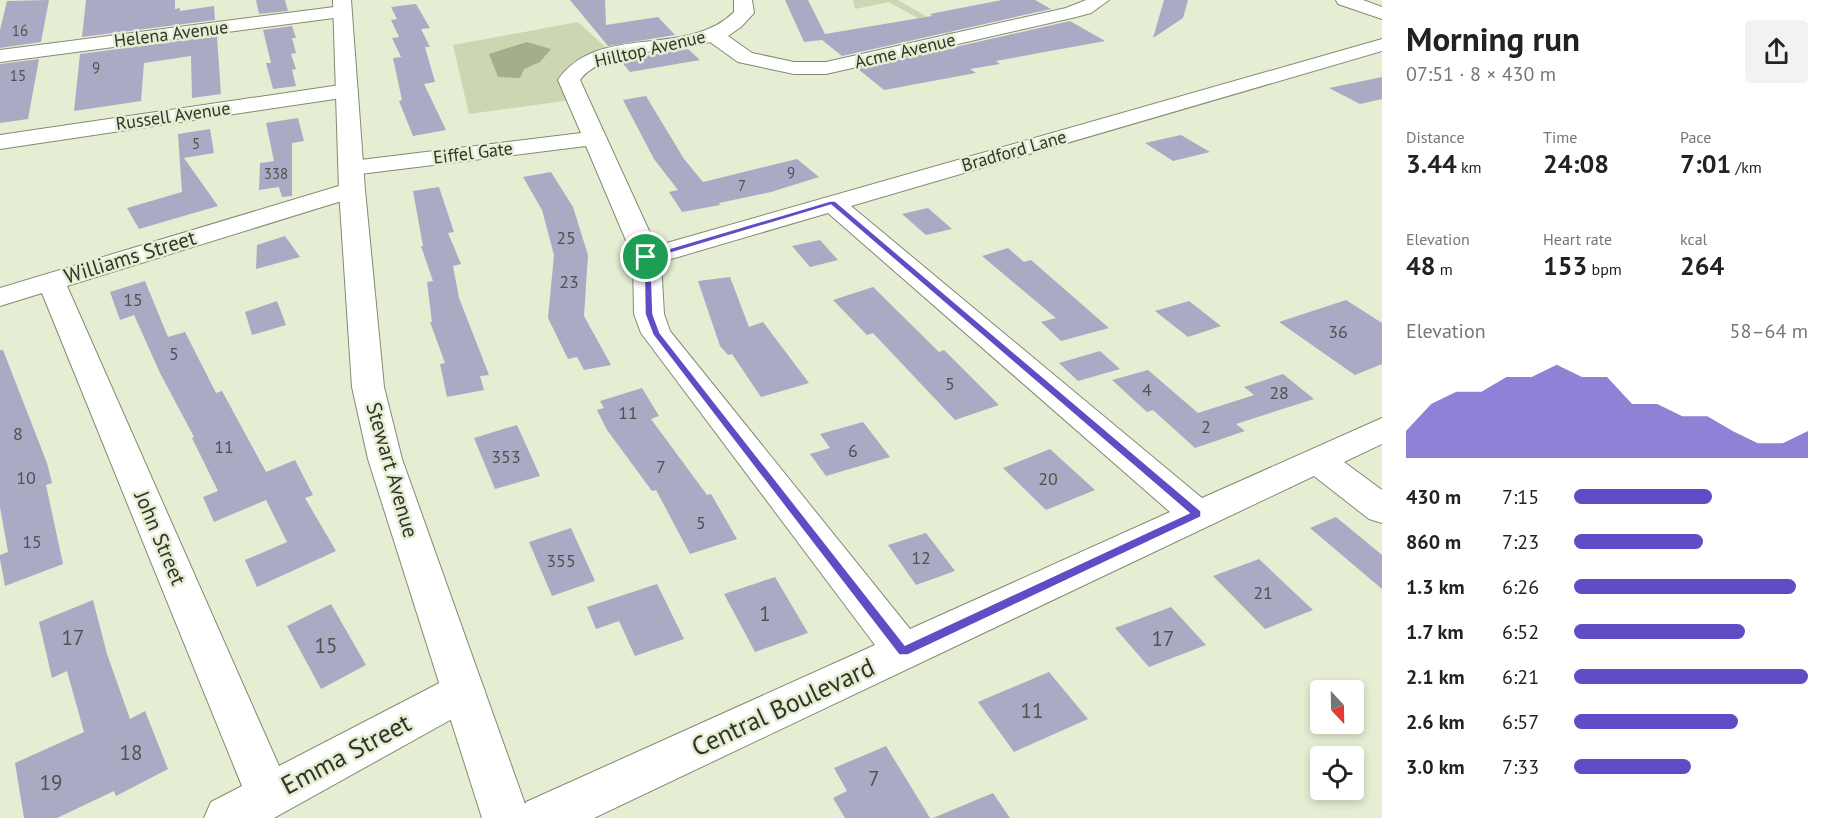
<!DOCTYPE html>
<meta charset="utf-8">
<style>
:root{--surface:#fff;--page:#f2f2f2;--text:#222;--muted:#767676;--accent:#624cc5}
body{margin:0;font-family:"PT Sans",sans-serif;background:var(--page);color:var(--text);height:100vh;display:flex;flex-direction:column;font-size:22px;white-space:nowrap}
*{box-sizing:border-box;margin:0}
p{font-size:20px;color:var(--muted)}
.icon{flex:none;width:33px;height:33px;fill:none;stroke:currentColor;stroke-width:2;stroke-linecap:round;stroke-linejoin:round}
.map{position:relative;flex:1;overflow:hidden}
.panel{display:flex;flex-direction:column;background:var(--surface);width:450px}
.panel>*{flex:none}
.needle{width:39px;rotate:158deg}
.buttons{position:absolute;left:1310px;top:680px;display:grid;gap:12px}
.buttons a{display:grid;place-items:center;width:54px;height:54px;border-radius:6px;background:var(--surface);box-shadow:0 3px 9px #0003;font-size:30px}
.pin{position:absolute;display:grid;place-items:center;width:51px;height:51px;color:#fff;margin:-26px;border:3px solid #fff;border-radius:50%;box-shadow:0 2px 6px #0007}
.round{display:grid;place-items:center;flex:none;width:63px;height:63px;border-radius:6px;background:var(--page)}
.summary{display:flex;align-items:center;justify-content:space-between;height:102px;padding:0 24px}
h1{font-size:33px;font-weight:800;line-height:45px}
.stats{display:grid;grid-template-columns:repeat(3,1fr);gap:9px;height:102px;padding:6px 24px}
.stats div{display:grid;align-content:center}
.stats b{font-size:26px;font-weight:800}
.stats small{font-size:16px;font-weight:400}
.stats p{font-size:16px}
.chart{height:168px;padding:12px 24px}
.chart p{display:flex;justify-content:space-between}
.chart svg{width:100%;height:108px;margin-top:6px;fill:var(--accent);opacity:.7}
ul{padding:0 24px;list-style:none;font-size:20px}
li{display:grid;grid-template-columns:96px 72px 1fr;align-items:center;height:45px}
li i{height:15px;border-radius:8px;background:var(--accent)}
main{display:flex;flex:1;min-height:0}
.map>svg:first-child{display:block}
.green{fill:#cad7b2}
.water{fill:#a3af8b}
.building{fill:#aaaac4}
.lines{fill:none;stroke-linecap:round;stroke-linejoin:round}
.minor-casing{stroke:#828b72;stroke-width:2}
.secondary-casing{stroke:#828b72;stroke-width:2}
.minor{fill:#fff;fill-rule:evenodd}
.secondary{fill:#fff;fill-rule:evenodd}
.route{fill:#624cc5;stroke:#fff;stroke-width:1.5;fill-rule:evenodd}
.labels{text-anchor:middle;stroke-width:5;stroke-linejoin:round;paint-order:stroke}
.far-number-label{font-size:15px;fill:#4f5250}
.far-street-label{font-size:18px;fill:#31352a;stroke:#e5eed3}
.number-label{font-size:18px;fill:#4f5250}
.street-label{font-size:21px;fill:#31352a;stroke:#e5eed3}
.near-number-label{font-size:21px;fill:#4f5250}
.near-street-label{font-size:26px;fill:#31352a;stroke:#e5eed3}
</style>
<main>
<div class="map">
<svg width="1382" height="818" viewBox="0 0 1382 818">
<rect width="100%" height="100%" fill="#e5eed3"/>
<g class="green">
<path d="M853 0H898L960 36 954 38 889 2 855 9Z"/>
<path d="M578 22 612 53 588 58 571 100 469 114 453 45Z"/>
</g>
<path class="water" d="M527 42 551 49 540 62 524 69 520 78 498 77 489 54Z"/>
<g class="building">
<path d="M49 0 41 42 0 48V30L7 1Z"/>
<path d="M86 0H175V9L180 8V11L214 6 215 20 82 37Z"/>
<path d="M256 0H285L288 11 259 14Z"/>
<path d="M570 0H605L606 25 658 17 675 35 608 46Z"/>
<path d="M785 0H808L825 34 932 16 930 14 1002 0H1035L1051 9 842 56 822 40 804 42Z"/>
<path d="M1164 0H1188L1183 18 1153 38Z"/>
<path d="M416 4 430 28 421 29 430 47H425L435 82 424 84 446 130 413 136 399 101 402 100 393 58 401 57 392 38 399 37 391 20 397 19 391 7Z"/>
<path d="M1070 21 1105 41 996 61 1000 64 970 69 976 73 884 90 858 69Z"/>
<path d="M292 26 296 38H292L296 53 291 54 296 69 292 70 296 86 273 89 266 63H271L263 30Z"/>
<path d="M217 36 221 94 192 98 191 56 144 63 141 101 74 111 80 54Z"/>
<path d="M688 49 700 60 630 72 620 60Z"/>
<path d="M39 59 28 119 0 123V64Z"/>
<path d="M1382 77V99L1360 104 1329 88Z"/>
<path d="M646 96 684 159 703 182 797 159 819 177 771 192 719 203 720 205 682 212 669 192 678 190 654 159 623 100Z"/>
<path d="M298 118 304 141 292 143V196L282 197 279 187 259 190 260 163 274 161 266 123Z"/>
<path d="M210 129 214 153 184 158 218 206 139 229 127 208 182 192 178 134Z"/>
<path d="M1181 135 1210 152 1173 161 1145 143Z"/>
<path d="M551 172 573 207 588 255 584 316 611 365 584 370 577 357 568 359 548 318 554 255 542 210 523 177Z"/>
<path d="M439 187 454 232 448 233 461 264 453 266 459 298 489 375 480 376 484 390 447 397 440 364 445 363 430 322H432L427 282 433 281 421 246H423L413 191Z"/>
<path d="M928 208 952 229 926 235 902 214Z"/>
<path d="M285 236 300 257 256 269 257 245Z"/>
<path d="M820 240 838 260 810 267 792 246Z"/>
<path d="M1008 248 1024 262 1031 260 1109 328 1061 341 1041 322 1056 318 982 256Z"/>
<path d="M730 277 749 327 763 322 809 383 761 397 732 354 728 355 720 346 698 281Z"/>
<path d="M145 281 168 337 185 332 216 393 222 391 266 472 295 460 313 495 305 498 336 551 257 587 245 560 287 542 266 500 214 522 203 497 218 491 192 438 194 437 160 373 134 315 120 320 110 292Z"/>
<path d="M873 287 939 352 944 350 999 405 955 420 873 333 867 335 833 300Z"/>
<path d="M1346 300 1382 323V364L1355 375 1279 322Z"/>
<path d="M277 301 286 325 252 335 245 312Z"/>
<path d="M1189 301 1221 326 1188 337 1155 311Z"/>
<path d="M0 350H3L47 463 52 483 46 485 63 564 5 586 0 559V555L8 552 0 507Z"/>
<path d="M1100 351 1120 369 1078 381 1059 363Z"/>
<path d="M1148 370 1198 413 1254 395 1244 387 1283 374 1314 399 1236 424 1245 431 1195 448 1153 410 1147 412 1112 380Z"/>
<path d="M642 388 659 416 651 419 707 495 711 494 737 539 690 554 656 490 652 491 607 430 597 410 604 408 600 401Z"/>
<path d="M863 422 890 457 826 476 810 454 830 448 820 434Z"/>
<path d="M517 425 540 476 495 489 474 438Z"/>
<path d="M1050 449 1095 490 1046 510 1003 468Z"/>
<path d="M1336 517 1382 555V589L1310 528Z"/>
<path d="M571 528 595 581 552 596 529 542Z"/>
<path d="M926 533 955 571 916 585 888 545Z"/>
<path d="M1259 559 1313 610 1265 629 1213 576Z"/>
<path d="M775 577 808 633 755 652 724 594Z"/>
<path d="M657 584 684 639 635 656 619 621 596 629 587 607Z"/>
<path d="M93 600 107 654 130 719 145 711 168 769 116 796 114 791 57 818H24L15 763 84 732 67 671 52 678 39 622Z"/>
<path d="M331 604 366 665 321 689 287 626Z"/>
<path d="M1171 607 1206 645 1149 667 1115 628Z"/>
<path d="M1049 672 1088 719 1014 752 978 702Z"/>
<path d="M886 746 930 818H845L833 798 847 791 834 768Z"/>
<path d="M993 793 1010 818H933Z"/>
</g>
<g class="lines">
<defs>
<g id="minor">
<path d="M734 0H752L754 13 741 27 728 36 752 53 794 62H826L1066 8 1086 0H1109L1091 13 1076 17 826 74H794L738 62 710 42C675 52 602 49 580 80L656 246 1382 39V51L851 206 1202 498 1382 418V444L1344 462 1382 490V523L1369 519 1314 476 594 818H519L526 802 875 645 641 333 634 314 633 257 586 146 352 175 343 173 340 168 343 163 352 161 581 133 558 80C598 22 687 59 734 12ZM828 213 1170 512 910 629 670 331 664 314 661 262Z"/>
<path d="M1336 0H1363L1382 7V19L1338 4Z"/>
<path d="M342 6 349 8 351 12 349 16 0 62V50Z"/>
<path d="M347 84 355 86 358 91 355 96 0 149V135Z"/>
<path d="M352 182 361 185 365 190 361 195 67 286 279 766 449 678 464 672 479 678 485 691 479 704 274 818H204L211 802 242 786 42 293 0 306V288Z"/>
</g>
<path id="secondary" d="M333 0H351L365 190 384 387 402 459 530 818H482L368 459 352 387 339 190Z"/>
</defs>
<use href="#minor" class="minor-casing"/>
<use href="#secondary" class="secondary-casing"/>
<use href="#minor" class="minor"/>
<use href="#secondary" class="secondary"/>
</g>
<path class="route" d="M830 201H835L1201 511V517L908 655H899L653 335 645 314 644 256ZM831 205 1189 513 905 645 660 333 653 314 651 259Z"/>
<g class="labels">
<g class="far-number-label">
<text x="20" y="36">16</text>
<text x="96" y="73">9</text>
<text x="18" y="81">15</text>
<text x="196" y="149">5</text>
<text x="791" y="178">9</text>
<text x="276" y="179">338</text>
<text x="742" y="191">7</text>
</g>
<g class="far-street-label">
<text transform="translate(171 34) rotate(-7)" y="6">Helena Avenue</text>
<text transform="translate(650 49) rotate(-13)" y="6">Hilltop Avenue</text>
<text transform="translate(905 51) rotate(-13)" y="6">Acme Avenue</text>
<text transform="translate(173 116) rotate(-8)" y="6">Russell Avenue</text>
<text transform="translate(1014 151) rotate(-16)" y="6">Bradford Lane</text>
<text transform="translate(473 153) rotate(-7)" y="6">Eiffel Gate</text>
</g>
<g class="number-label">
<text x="566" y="244">25</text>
<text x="569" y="288">23</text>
<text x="133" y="306">15</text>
<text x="1338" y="338">36</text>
<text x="174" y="360">5</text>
<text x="950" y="390">5</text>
<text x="1147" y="396">4</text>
<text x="1279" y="399">28</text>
<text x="628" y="419">11</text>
<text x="1206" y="433">2</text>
<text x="18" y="440">8</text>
<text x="224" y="453">11</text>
<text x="853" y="457">6</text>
<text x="506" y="463">353</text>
<text x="661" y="473">7</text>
<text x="26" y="484">10</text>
<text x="1048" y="485">20</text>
<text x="701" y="529">5</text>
<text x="32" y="548">15</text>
<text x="921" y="564">12</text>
<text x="561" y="567">355</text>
<text x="1263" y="599">21</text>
</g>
<g class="street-label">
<text transform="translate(130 257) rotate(-17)" y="7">Williams Street</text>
<text transform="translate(392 470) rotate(74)" y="7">Stewart Avenue</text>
<text transform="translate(160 538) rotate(67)" y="7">John Street</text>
</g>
<g class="near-number-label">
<text x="765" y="621">1</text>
<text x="73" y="645">17</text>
<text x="1163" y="646">17</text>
<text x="326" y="653">15</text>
<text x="1032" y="718">11</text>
<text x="131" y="760">18</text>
<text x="874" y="786">7</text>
<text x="51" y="790">19</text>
</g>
<g class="near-street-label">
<text transform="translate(783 707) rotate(-25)" y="9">Central Boulevard</text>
<text transform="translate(346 754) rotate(-28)" y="9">Emma Street</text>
</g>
</g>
</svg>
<div class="buttons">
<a><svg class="needle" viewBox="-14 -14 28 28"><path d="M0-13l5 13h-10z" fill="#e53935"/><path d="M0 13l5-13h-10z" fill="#767676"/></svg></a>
<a><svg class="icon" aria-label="locate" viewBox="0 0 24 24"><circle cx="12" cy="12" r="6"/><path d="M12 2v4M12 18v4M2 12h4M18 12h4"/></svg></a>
</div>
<div class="pin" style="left:646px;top:257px;background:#1e9e55"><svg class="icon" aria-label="arrive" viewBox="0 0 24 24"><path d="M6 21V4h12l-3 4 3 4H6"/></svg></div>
</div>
<section class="panel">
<div class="summary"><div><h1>Morning run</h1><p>07:51 · 8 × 430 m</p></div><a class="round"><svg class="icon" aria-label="share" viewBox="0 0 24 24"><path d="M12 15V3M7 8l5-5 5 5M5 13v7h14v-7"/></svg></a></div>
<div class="stats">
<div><p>Distance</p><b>3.44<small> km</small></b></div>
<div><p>Time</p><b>24:08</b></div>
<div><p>Pace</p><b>7:01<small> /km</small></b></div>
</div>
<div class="stats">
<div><p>Elevation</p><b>48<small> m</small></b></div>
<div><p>Heart rate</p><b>153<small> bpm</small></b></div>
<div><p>kcal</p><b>264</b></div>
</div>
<div class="chart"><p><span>Elevation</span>58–64 m</p>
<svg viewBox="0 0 160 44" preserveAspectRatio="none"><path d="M0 44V33L10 22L20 17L30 17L40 11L50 11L60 6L70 11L80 11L90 22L100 22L110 27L120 27L130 33L140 38L150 38L160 33V44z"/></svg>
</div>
<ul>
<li><b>430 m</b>7:15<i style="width:59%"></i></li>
<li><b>860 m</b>7:23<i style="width:55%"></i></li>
<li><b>1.3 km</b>6:26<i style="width:95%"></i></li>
<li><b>1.7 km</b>6:52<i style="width:73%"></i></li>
<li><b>2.1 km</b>6:21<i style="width:100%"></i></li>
<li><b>2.6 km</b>6:57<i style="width:70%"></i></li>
<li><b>3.0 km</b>7:33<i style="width:50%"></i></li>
</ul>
</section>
</main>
